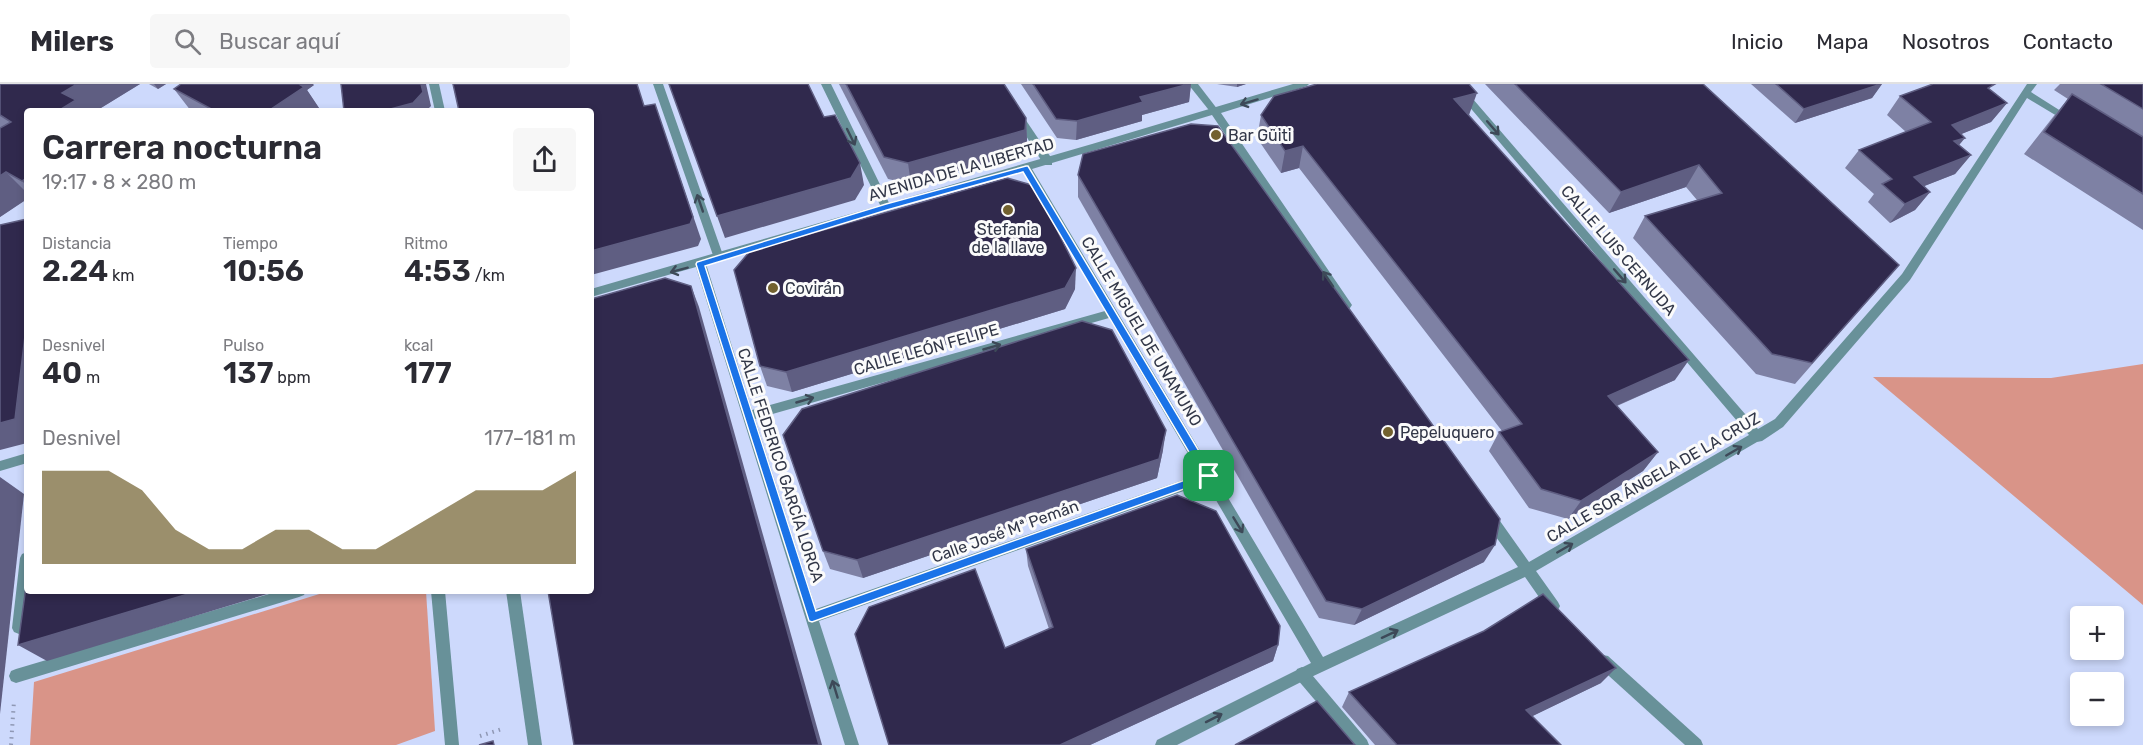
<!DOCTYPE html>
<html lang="es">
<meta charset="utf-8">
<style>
:root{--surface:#fff;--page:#f7f7f7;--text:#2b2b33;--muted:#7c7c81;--line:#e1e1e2;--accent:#72612f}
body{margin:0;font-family:Rubik,sans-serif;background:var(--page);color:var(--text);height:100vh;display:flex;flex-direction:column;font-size:22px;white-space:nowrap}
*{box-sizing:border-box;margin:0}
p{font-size:20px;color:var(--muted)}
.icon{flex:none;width:33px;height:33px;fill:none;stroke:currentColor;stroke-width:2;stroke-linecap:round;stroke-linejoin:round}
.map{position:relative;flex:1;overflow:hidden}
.side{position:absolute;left:24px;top:24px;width:570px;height:486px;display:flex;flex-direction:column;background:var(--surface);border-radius:6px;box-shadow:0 3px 9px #0003}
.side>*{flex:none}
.fabs{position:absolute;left:2070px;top:522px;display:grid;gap:12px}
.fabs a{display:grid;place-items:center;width:54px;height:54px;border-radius:6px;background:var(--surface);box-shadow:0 3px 9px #0003;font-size:30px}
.pin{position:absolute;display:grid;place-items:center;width:51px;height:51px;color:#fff;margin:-26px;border-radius:12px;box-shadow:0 3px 9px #0006}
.round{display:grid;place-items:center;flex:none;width:63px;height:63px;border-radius:6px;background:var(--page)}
.head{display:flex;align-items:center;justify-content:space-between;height:102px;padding:0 18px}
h1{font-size:33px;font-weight:600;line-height:45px}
.figures{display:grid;grid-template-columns:repeat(3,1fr);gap:9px;height:102px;padding:6px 18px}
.figures div{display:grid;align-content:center}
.figures b{font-size:30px;font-weight:600}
.figures small{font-size:16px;font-weight:400}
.figures p{font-size:16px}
.chart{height:168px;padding:12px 18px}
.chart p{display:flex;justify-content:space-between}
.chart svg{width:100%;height:108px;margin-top:6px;fill:var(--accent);opacity:.7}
header{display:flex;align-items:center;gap:36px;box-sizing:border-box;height:84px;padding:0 30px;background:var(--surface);border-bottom:2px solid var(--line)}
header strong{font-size:28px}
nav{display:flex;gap:33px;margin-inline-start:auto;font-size:21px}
.search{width:420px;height:54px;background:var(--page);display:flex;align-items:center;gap:15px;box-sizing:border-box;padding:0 21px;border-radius:6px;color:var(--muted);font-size:22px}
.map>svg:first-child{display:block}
.green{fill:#d99488}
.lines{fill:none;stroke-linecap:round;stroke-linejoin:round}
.path{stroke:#8f98b4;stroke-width:4;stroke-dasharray:1.5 5;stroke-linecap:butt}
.lane{fill:#689199;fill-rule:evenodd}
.street{fill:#689199;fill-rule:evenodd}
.wall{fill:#7e81a4}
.shaded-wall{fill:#5f5e82}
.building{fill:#30294d;stroke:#5f5e82;stroke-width:1.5}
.oneway{stroke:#3d4958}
.route{fill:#1a73e8;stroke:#fff;stroke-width:1.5;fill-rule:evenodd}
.poi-dot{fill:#72612f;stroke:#fbfbfb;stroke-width:2}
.labels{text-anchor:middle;stroke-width:6;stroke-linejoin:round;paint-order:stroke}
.poi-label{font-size:16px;fill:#323748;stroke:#fbfbfb;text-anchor:start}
.street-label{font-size:16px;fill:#323748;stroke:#fbfbfb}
</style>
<header>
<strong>Milers</strong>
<div class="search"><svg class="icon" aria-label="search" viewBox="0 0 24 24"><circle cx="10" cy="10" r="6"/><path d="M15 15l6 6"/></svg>Buscar aquí</div>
<nav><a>Inicio</a><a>Mapa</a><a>Nosotros</a><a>Contacto</a></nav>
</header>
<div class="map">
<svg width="2143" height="661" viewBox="0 0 2143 661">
<rect width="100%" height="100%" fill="#cdd9fc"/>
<g class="green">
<path d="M2143 280V521L1873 293 2051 294Z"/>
<path d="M329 507H426L435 647 396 661H30L34 598Z"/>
</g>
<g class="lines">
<g class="path">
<path d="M480 652 502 645"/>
<path d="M11 661 14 617"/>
</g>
<g class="lane">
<path d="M653 0H663L724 174 723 177H715L714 174Z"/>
<path d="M821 0H831L891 123 890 126H882L881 123Z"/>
<path d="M1188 0H1198L1218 26V30H1212Z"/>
<path d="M1018 28 1021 29 1052 75V81H1044L1013 31Z"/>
<path d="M27 468V507H30L26 544 24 548 19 550 14 548 12 544 20 474 22 470Z"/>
<path d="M1302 583 1307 585 1367 656 1369 661H1353L1297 595 1295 590 1297 585Z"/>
</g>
<g class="street">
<path d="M429 0H439L445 27H435Z"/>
<path d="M1293 0H1309L1307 2 1221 29 1350 218 1352 221 1350 224H1342L1212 31 1032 85 1323 573 1518 483 1485 438 1484 434 1485 430 1490 428 1495 430 1529 478 1749 351 1450 0H1460L1758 345 1775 335 1902 190 2027 0H2037L2031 8 2075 36 2070 39 2067 38 2027 14 1910 196 1783 343 1762 357 1757 358 1536 487 1558 518 1560 522 1558 526 1553 528 1548 526 1525 493 1307 595 1177 661H1155L1157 656 1311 579 1206 399 819 537 859 661H845L696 183 591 213V205L1092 60ZM1023 87 1105 227 752 326 706 180ZM1109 234 1200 390 816 525 755 335Z"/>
<path d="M27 369V379L0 387V377Z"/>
<path d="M279 507H306L304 511 299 513 16 599 11 597 9 592 11 587 16 585Z"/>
<path d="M431 507H445L459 661H445Z"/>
<path d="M506 507H520L542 661H528Z"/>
<path d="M1603 571 1608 572 1701 656 1703 661H1685L1598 582 1596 577 1598 572Z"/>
</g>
</g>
<g class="wall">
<path d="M0 0H140L96 27H27V115L0 133 1 43H0Z"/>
<path d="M149 0H166L158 5Z"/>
<path d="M839 0H1004L1026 34 1027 56 1026 68 911 100 888 95Z"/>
<path d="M1021 0H1191L1189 18 1142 31V37L1076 56 1057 54Z"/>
<path d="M1217 0H1246L1237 3Z"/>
<path d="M1485 0H1703L1899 181 1795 300 1756 290 1633 154 1645 132 1697 116 1686 103 1609 129Z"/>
<path d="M1751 0H1882L1872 14 1795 39Z"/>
<path d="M2060 0H2143V146L2024 70 2053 33 2068 15 2054 6Z"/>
<path d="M314 1 307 6 321 27H191L174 5Z"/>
<path d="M1991 6 2007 19 1991 38 1961 50 1959 61 1971 71 1955 90 1924 102 1930 108 1915 126 1890 139 1868 118 1874 110 1845 84 1859 66 1906 48 1887 31 1900 12Z"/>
<path d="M1261 31H1469H1468L1675 296 1617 322 1658 368 1643 387 1568 435 1529 424 1489 367 1499 348 1502 347 1299 84 1281 89 1257 54Z"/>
<path d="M1078 91 1484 478 1354 541 1319 534 1078 113Z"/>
<path d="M1075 205 1065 225 792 308 767 302 760 282Z"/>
<path d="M1163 366 1157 394 863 494 830 485 823 467Z"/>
<path d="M1026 465 1278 561 1273 577 1090 661H889L1005 564 1049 545 1028 482Z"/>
<path d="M1601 599 1532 632 1561 661H1375L1342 623 1349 608Z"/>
</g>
<g class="shaded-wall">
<path d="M77 0H140L96 27H58L62 9Z"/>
<path d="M154 0H166L158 5Z"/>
<path d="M285 0H313L314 1 307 6 321 27H268Z"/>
<path d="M421 0H426L431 22 426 27H383Z"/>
<path d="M1189 0H1191L1189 18 1142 31V37L1076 56 1077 37 1140 13Z"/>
<path d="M1237 0H1246L1237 3Z"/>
<path d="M1882 0 1872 14 1795 39 1804 25Z"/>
<path d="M1477 9 1469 31 1446 37 1454 15Z"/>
<path d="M2007 19 1991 38 1937 60 1952 41Z"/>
<path d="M655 20 701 155 698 162 591 191V167Z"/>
<path d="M1026 34 1027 56 1026 68 911 100 908 79Z"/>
<path d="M1965 54 1950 72 1954 57Z"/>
<path d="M1303 62 1299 84 1281 89 1285 67Z"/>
<path d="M1971 71 1955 90 1899 112 1914 93Z"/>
<path d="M860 79 864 101 855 116 725 154 717 132Z"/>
<path d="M1699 81 1686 103 1609 129 1621 108Z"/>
<path d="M6 88 27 109V115L0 133V92Z"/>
<path d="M27 94V102L22 97Z"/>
<path d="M1930 108 1915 126 1890 139 1905 120Z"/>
<path d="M1076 184 1075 205 1065 225 792 308 786 288Z"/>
<path d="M691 202 699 223 822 661H819Z"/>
<path d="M27 235V359L0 366V339Z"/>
<path d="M1689 276 1675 296 1595 331 1608 312Z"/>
<path d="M1166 346 1163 366 1157 394 863 494 857 476Z"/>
<path d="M1658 368 1643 387 1568 435 1581 417Z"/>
<path d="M0 393 24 410 0 630Z"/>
<path d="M1495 461 1484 478 1354 541 1362 525Z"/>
<path d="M198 507H277L47 577 18 561Z"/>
<path d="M1278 561 1273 577 1090 661H1060Z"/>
<path d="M1616 584 1601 599 1514 641 1526 626Z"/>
</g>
<g class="building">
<path d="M0 0H77L62 9 76 16 58 27H27V94L22 97 6 88 0 92V44L11 38 0 31Z"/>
<path d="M181 0H299L304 3 268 27H215L174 5Z"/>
<path d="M341 0H421L423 8 413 19 383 27H344Z"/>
<path d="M453 0H637L644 22 655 20 693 133 690 140 591 167V27H459Z"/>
<path d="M669 0H808L824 33 835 31 860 79 851 94 717 132Z"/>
<path d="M846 0H1004L1026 34 1025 46 908 79 884 73Z"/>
<path d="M1033 0H1189L1140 13 1143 18 1077 37 1056 35Z"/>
<path d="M1317 0H1469L1477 9 1454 15 1689 276 1608 312 1658 368 1581 417 1541 405 1499 348 1522 340 1303 62 1285 67 1261 31 1274 12Z"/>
<path d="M1515 0H1703L1899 181 1812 279 1772 270 1645 132 1722 109 1699 81 1621 108Z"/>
<path d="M1776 0H1881L1804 25Z"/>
<path d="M1933 0H1995L1988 4 2007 19 1952 41 1965 54 1954 57 1971 71 1914 93 1930 108 1905 120 1882 100 1892 95 1859 66 1931 38 1900 12Z"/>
<path d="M2101 0H2143V25Z"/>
<path d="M2072 10 2143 53V110L2044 48Z"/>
<path d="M1191 40 1218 42 1500 435 1495 461 1362 525 1326 517 1078 91 1083 70Z"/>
<path d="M1007 94 1035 102 1076 184 1065 204 786 288 760 282 734 186 750 167Z"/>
<path d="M27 135V235L15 335 0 339V141Z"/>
<path d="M665 194 691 202 819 661H574L548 507H591V215Z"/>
<path d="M1082 237 1112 246 1166 346 1159 375 857 476 823 467 783 351 802 325Z"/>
<path d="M1177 411 1216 427 1280 542 1278 561 1060 661H889L855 550 869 523 975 485 1005 564 1053 543 1026 465Z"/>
<path d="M27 495V507H198L18 561Z"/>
<path d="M1543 510 1616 584 1526 626 1561 661H1397L1349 608 1484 547Z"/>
<path d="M1317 617 1355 661H1235Z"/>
<path d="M493 657 494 661H479Z"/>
</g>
<defs><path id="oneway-shaft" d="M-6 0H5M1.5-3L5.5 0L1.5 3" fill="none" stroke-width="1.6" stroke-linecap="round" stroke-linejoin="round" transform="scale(1.5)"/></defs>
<g class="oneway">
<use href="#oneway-shaft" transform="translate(1249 18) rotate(163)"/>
<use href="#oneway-shaft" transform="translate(1493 44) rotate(49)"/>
<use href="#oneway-shaft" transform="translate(851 53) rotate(64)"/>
<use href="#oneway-shaft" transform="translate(700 119) rotate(-109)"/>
<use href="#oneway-shaft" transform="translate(679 186) rotate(165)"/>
<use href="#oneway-shaft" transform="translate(1620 192) rotate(49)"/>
<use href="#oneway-shaft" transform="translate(1328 195) rotate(-124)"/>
<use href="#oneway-shaft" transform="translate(992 263) rotate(-16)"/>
<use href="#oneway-shaft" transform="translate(805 316) rotate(-16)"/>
<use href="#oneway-shaft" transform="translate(1734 367) rotate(-30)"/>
<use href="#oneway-shaft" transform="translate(1238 441) rotate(59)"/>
<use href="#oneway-shaft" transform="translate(1565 464) rotate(-30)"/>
<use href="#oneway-shaft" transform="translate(1390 550) rotate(-25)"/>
<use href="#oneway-shaft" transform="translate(835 605) rotate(-107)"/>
<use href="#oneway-shaft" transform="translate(1214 634) rotate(-27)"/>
</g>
<path class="route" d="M1026 82H1028L1214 392 1212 395 812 538 809 537 696 180 697 178 886 120ZM1023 88 1202 390 816 527 705 182 887 126Z"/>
<g class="poi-dot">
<circle cx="1216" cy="51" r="6"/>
<circle cx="1008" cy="126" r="6"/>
<circle cx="773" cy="204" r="6"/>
<circle cx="1388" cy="348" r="6"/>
</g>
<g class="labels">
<g class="poi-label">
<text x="1228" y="57">Bar Güiti</text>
<text x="1008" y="151" text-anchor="middle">Stefania<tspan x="1008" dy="18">de la llave</tspan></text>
<text x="785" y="210">Covirán</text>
<text x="1400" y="354">Pepeluquero</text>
</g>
<g class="street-label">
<text transform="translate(961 85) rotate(-16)" y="6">AVENIDA DE LA LIBERTAD</text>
<text transform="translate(1619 166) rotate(49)" y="6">CALLE LUIS CERNUDA</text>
<text transform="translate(1142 247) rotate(59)" y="6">CALLE MIGUEL DE UNAMUNO</text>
<text transform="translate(926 265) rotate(-16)" y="6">CALLE LEÓN FELIPE</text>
<text transform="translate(781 381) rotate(72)" y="6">CALLE FEDERICO GARCÍA LORCA</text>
<text transform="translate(1653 393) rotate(-30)" y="6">CALLE SOR ÁNGELA DE LA CRUZ</text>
<text transform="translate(1005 447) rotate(-20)" y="6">Calle José Mª Pemán</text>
</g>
</g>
</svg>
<div class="fabs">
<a>+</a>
<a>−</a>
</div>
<div class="pin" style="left:1209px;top:392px;background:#1e9e55"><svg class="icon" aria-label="arrive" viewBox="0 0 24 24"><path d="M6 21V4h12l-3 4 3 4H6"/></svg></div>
<section class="side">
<div class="head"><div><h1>Carrera nocturna</h1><p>19:17 · 8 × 280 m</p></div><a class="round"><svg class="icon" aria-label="share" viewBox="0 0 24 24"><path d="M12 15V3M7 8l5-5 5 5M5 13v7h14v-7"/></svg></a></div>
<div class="figures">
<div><p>Distancia</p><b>2.24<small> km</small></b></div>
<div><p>Tiempo</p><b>10:56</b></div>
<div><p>Ritmo</p><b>4:53<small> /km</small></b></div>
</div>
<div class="figures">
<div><p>Desnivel</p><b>40<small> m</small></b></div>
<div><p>Pulso</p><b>137<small> bpm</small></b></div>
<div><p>kcal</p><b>177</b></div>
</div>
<div class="chart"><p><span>Desnivel</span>177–181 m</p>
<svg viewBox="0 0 160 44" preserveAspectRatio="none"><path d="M0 44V6L10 6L20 6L30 14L40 30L50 38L60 38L70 30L80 30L90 38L100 38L110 30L120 22L130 14L140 14L150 14L160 6V44z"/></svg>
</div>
</section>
</div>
